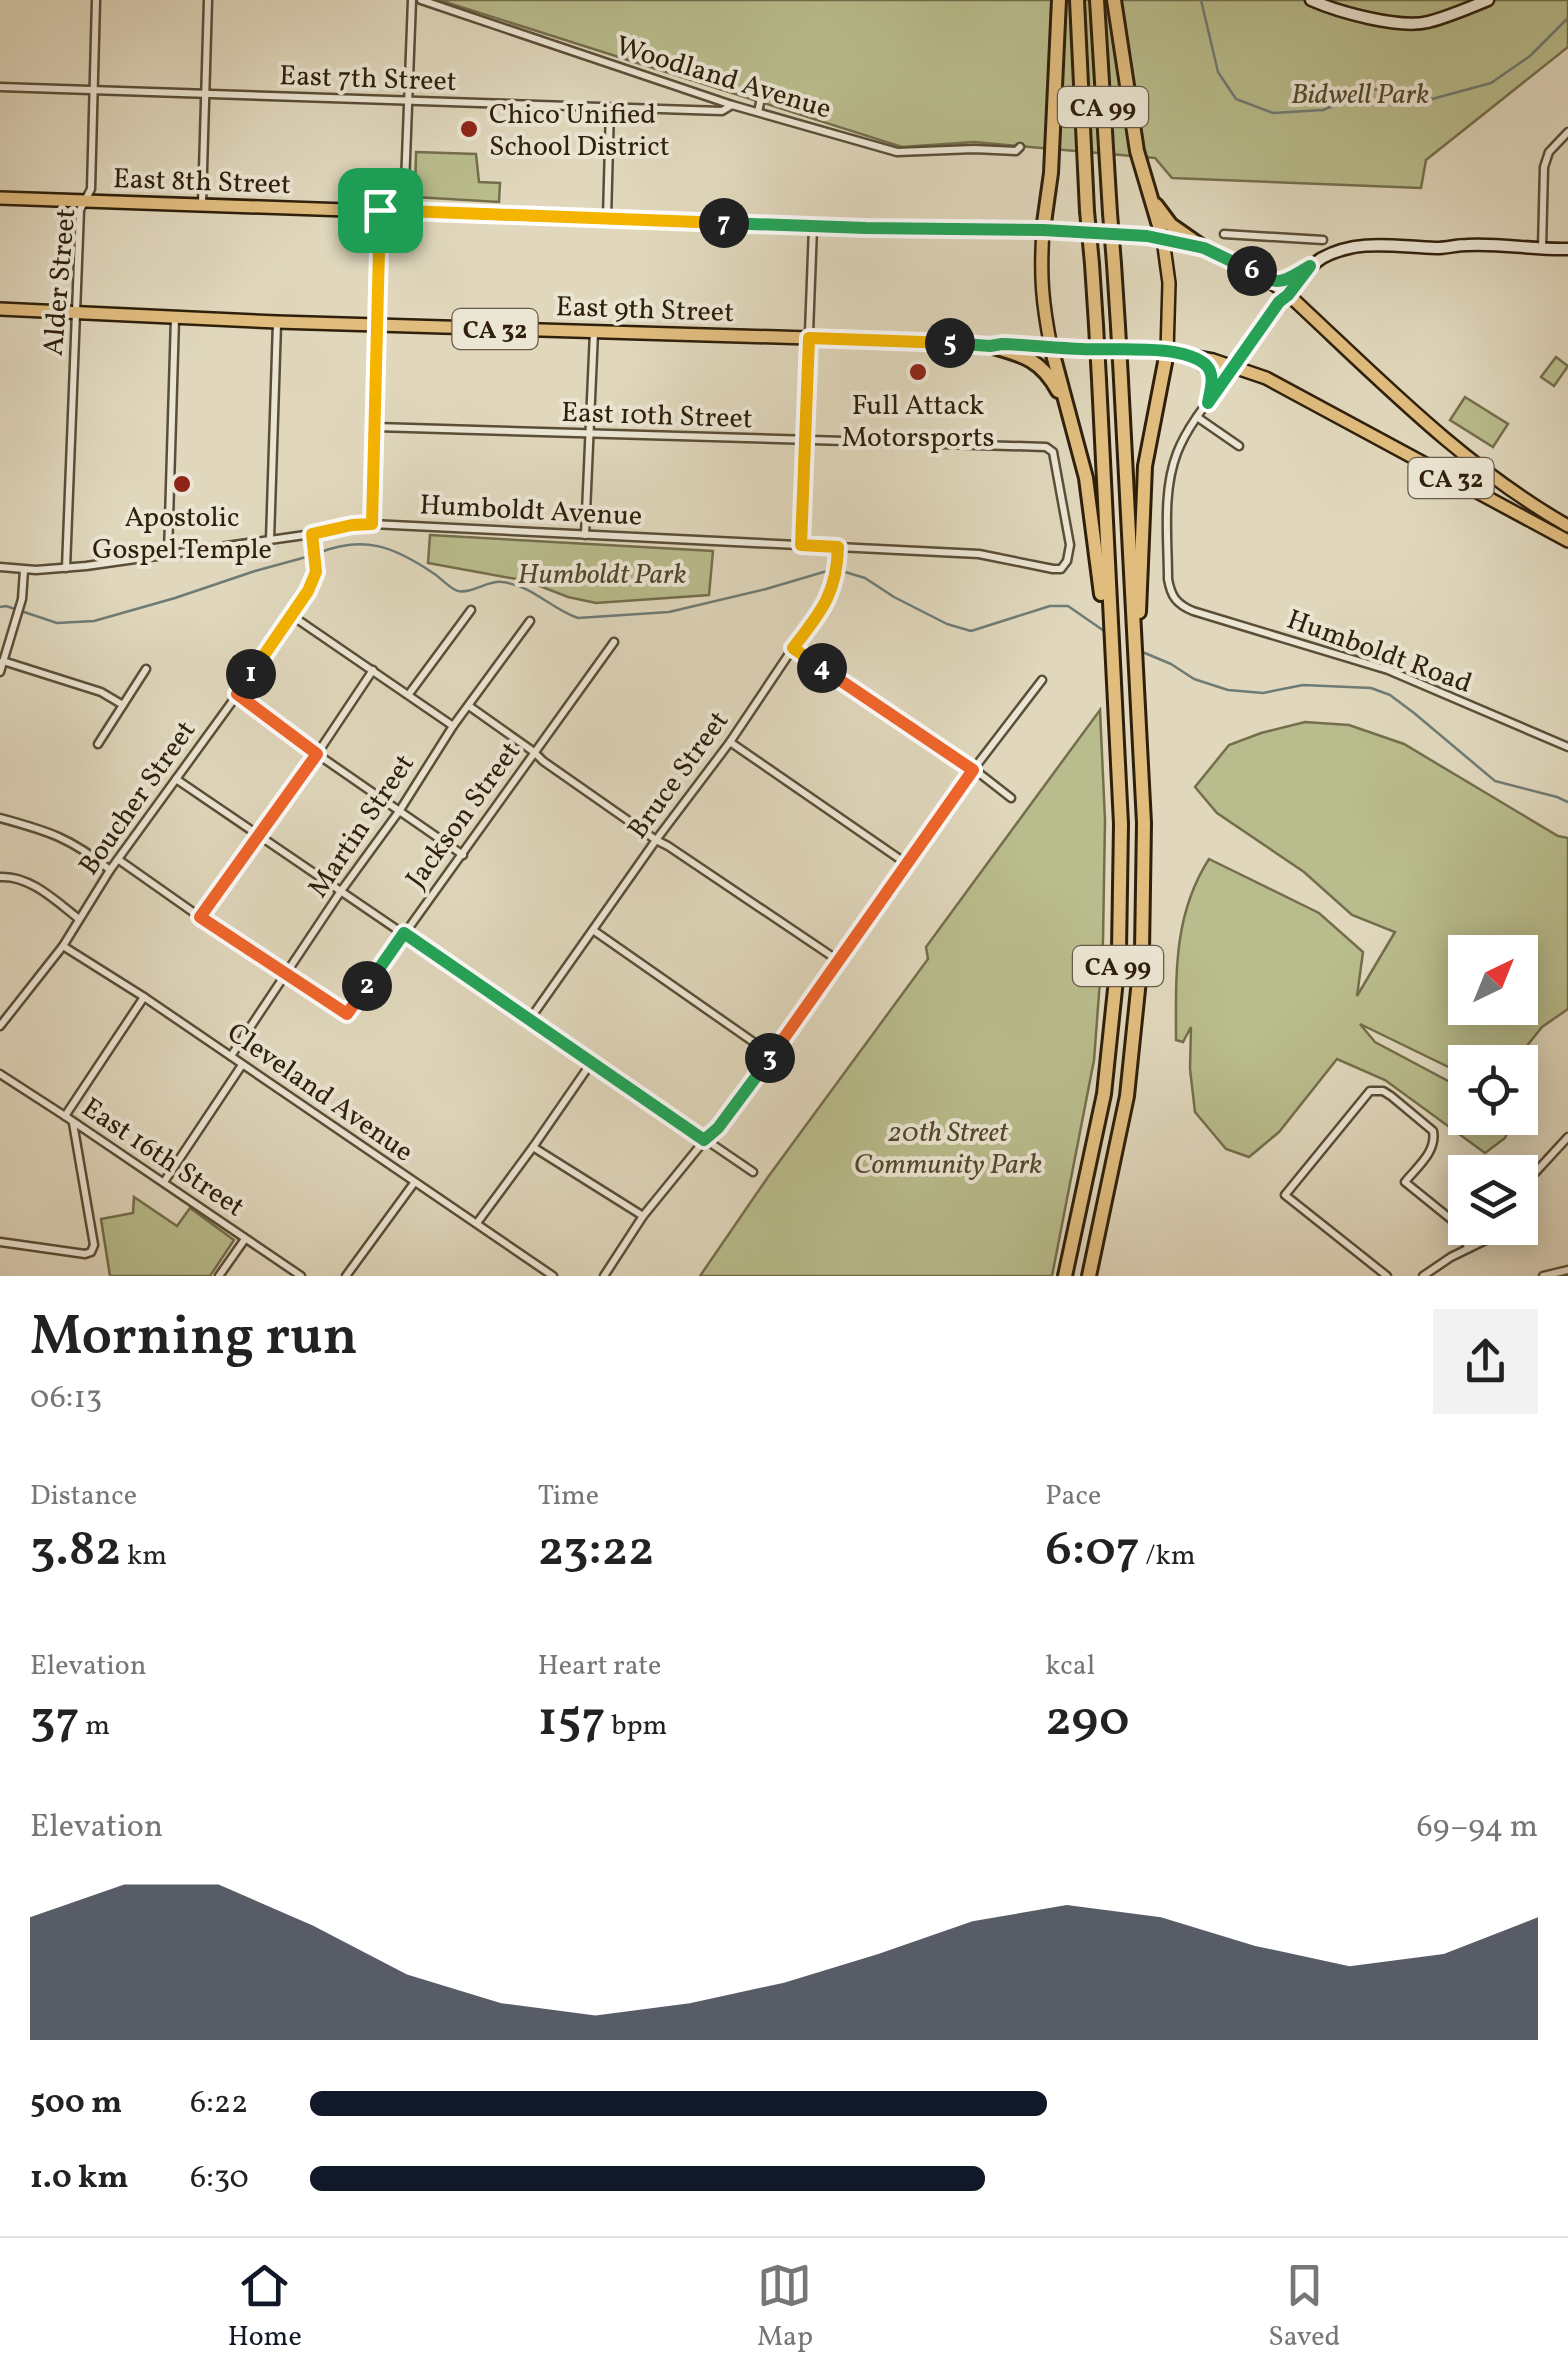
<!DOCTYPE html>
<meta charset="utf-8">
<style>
:root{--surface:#fff;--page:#f2f2f2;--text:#222;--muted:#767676;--line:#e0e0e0;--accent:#111827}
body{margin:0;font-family:Vollkorn,serif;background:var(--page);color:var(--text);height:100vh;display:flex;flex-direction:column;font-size:38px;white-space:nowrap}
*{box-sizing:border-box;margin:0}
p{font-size:32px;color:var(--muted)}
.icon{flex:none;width:55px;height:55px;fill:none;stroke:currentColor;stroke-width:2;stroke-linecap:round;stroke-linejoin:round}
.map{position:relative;height:1276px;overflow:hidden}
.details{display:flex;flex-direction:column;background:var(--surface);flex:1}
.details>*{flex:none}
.needle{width:65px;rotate:43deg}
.buttons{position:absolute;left:1448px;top:935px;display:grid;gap:20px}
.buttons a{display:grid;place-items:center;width:90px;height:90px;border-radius:0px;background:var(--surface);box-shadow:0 5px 25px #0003;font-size:50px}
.pin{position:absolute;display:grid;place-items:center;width:85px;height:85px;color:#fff;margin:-42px;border-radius:20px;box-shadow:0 5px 15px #0006}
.km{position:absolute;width:50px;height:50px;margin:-25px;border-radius:50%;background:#222;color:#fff;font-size:28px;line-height:50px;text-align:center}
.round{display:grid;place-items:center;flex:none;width:105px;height:105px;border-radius:0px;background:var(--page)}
.head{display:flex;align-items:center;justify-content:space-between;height:170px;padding:0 30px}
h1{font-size:55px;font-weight:600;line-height:75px}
.stats{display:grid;grid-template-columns:repeat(3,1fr);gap:15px;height:170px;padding:10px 30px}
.stats div{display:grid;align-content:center}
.stats b{font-size:50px;font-weight:600}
.stats small{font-size:28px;font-weight:400}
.stats p{font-size:28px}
.chart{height:280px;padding:20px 30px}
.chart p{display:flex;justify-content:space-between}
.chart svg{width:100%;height:180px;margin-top:10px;fill:var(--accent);opacity:.7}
ul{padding:0 30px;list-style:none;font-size:32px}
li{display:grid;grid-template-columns:160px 120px 1fr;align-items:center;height:75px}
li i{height:25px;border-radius:12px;background:var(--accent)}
.tab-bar{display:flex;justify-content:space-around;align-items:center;height:140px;border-top:2px solid var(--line);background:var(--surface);font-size:28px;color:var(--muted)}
.tab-bar a{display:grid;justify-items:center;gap:5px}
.tab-bar .current{color:var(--accent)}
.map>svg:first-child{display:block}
.green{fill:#b9bc8c;stroke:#746e4c;stroke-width:2.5;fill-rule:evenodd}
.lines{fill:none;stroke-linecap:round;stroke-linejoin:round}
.stream{stroke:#6e7b75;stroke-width:2.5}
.street-casing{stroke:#5b4e37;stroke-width:11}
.secondary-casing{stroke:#2f200b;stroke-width:15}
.primary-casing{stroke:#2f200b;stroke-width:16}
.highway-casing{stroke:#2f200b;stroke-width:18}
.street{stroke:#ebe5d3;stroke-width:6}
.secondary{stroke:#ebe5d3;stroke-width:10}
.primary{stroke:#e0bc7e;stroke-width:11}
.highway{stroke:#e0bc7e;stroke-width:12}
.highway-bridge-casing{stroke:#2f200b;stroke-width:18;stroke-linecap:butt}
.highway-bridge{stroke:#e0bc7e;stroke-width:12}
.split-1-casing{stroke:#fff;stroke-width:20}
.split-2-casing{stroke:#fff;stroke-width:20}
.split-3-casing{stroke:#fff;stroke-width:20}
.split-4-casing{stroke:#fff;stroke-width:20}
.split-5-casing{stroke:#fff;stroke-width:20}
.split-6-casing{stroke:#fff;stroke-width:20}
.split-7-casing{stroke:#fff;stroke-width:20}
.split-8-casing{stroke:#fff;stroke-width:20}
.split-1{stroke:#f5b400;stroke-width:12}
.split-2{stroke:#f0652b;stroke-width:12}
.split-3{stroke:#22a559;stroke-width:12}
.split-4{stroke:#f0652b;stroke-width:12}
.split-5{stroke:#f5b400;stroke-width:12}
.split-6{stroke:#22a559;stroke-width:12}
.split-7{stroke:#22a559;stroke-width:12}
.split-8{stroke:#f5b400;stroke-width:12}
.poi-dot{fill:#8f2418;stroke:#ebe5d3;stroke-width:4}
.labels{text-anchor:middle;stroke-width:8;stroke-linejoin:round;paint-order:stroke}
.shield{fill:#ebe5d3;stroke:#675b47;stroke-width:2.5}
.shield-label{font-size:25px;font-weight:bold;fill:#2f200b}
.street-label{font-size:28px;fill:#2f200b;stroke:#ebe5d3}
.park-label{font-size:28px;font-style:italic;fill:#52472b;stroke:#ebe5d3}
.poi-label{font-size:28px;fill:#2f200b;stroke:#ebe5d3}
</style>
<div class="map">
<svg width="1568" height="1276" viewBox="0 0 1568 1276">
<rect width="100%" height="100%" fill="#e0d7bc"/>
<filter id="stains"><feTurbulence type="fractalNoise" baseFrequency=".002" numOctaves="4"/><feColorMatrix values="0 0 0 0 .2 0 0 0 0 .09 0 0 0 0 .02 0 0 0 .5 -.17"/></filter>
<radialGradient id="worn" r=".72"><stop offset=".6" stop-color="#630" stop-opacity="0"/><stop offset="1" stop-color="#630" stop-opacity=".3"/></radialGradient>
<g class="green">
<path d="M439 0H1568V47L1426 160 1421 188 1172 178 1155 158 974 142 902 147Z"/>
<path d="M416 152 476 154 479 182 500 183 499 202 415 197Z"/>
<path d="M1556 357 1568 366 1554 386 1541 377Z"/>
<path d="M1465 397 1508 424 1493 447 1450 420Z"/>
<path d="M430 535 713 551 709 595 596 603 568 597 527 581 428 563Z"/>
<path d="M1100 710 1105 820 1103 941 1094 1060 1052 1276H700L768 1177 928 959 926 947Z"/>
<path d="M1305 722 1349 725 1404 744 1558 836 1568 838V1009L1542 1027 1514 1062H1465V1075L1360 1024 1375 1042 1465 1090V1118H1505L1512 1123 1505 1138 1485 1153 1385 1080 1337 1059 1279 1132 1249 1157 1226 1149 1195 1112 1190 1069 1191 1027 1183 1042 1176 1040C1176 975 1173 915 1209 859L1319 913 1363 952 1357 996 1395 932 1352 915 1304 872 1217 813 1195 787 1229 745 1261 733ZM1465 952H1520V1008H1465Z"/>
<path d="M134 1197 177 1226 190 1208 234 1240 210 1276H110L101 1219 133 1213Z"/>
</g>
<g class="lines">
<g class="stream">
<path d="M1201 0 1218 72 1236 99 1273 113 1323 110 1373 89 1432 99 1491 83 1530 56 1568 18"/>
<path d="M318 553C364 535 393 546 433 573 440 577 450 589 458 591 472 594 488 580 502 582 532 585 551 609 578 618L669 612 766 589 827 571 845 572 865 578 894 597 947 624 971 631 1050 606H1068L1107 633"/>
<path d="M0 607 6 606 57 623 94 621 175 598 255 571 310 556"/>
<path d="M1140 651 1171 664 1194 679 1228 690 1263 693 1303 685 1371 688 1390 695 1414 713 1495 781 1557 797 1568 802"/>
</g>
<defs>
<g id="street">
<path d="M421 0 732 105 897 152 974 149 1016 151 1020 147"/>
<path d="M0 87 722 111 732 105"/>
<path d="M758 112 763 89"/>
<path d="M202 204 208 0"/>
<path d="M404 211 412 0"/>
<path d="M607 218 610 108"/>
<path d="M1224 234 1323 240"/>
<path d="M1542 248 1544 167 1549 152 1568 132"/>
<path d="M1234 368C1214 395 1189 422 1177 453 1162 492 1168 539 1168 579 1171 596 1176 604 1193 611L1388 670 1568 747"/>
<path d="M1197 417 1239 446"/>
<path d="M372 524 381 212"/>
<path d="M585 535 594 332"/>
<path d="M270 540 277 323"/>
<path d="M801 545 813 227"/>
<path d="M168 554 175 318"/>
<path d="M0 567 36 570 86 566 312 534 352 525 372 524 979 554 1053 569H1061L1067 561 1070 545 1053 452 1046 447 376 427"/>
<path d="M66 568 80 210 91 189 96 0"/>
<path d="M291 615 453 726"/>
<path d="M793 648 970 766 1011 798"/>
<path d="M3 661 101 692 123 705"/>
<path d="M0 672 22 599 24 570"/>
<path d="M409 694 471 610"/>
<path d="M237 695 317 754 463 855"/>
<path d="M469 706 534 752 543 761 656 840 668 846 839 961"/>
<path d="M730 742 907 864"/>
<path d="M98 744 146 669"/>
<path d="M176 779 753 1172"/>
<path d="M0 818C48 831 71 838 110 870"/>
<path d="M119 860 200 917 347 1014 614 642"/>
<path d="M0 877C30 875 57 902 79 919"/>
<path d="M200 917 317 754 373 670"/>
<path d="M593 930 772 1055"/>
<path d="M63 946 144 997 553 1276"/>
<path d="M530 1019 656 840 730 742 793 648 826 605 835 578 838 547"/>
<path d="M0 1026 63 946 110 870 237 695 308 591 316 572 312 534"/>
<path d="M231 1056 341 891 400 810 453 726 530 621"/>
<path d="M0 1074 65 1116 301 1276"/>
<path d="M65 1116 144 997"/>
<path d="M533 1147 643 1216"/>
<path d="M164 1182 242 1065"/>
<path d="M1520 1204 1533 1175 1568 1137"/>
<path d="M477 1223 533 1147 591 1063"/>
<path d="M0 1242 85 1254 91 1252 94 1245 73 1123"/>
<path d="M219 1276 245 1239"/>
<path d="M346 1276 414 1183"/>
<path d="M604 1276 643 1216 704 1141 718 1128 772 1055 973 770 1042 680"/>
<path d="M1387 1276 1285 1195 1370 1091H1383L1391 1096 1433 1131C1437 1152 1417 1167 1405 1182L1452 1220 1469 1248"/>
<path d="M1423 1276 1451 1257 1494 1236 1505 1228"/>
<path d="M1543 1276 1568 1270"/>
</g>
<g id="secondary">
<path d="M1311 0C1338 12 1399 29 1428 22 1448 17 1469 8 1488 0"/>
<path d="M1234 368 1279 302C1296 290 1304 269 1322 258 1358 238 1397 247 1436 248 1447 248 1457 245 1467 245 1500 243 1535 250 1568 249"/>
</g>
<g id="primary">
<path d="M0 198 865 228 1043 230 1147 236 1204 248 1220 255 1271 282 1293 299C1380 380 1464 467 1568 526"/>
<path d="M1043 230C1040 275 1042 302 1051 347"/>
<path d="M1163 239 1169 283 1167 352"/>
<path d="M1271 282 1288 281 1311 266"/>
<path d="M0 309 277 322 809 338 990 346 1002 344 1167 352 1213 360 1266 378 1568 541"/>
<path d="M1198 361 1210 371 1212 381 1208 403"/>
</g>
<g id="highway">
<path d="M1077 0 1087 211"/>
<path d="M1097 0 1110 213"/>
<path d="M1114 0 1137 151 1163 239"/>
<path d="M1156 205 1171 225 1204 248"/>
<path d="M1043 230 1051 173 1059 0"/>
<path d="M1092 264 1096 325"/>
<path d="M1114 264 1118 326"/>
<path d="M990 346C1022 355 1041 359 1058 391"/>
<path d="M1051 347 1086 478 1101 594"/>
<path d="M1139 612 1145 466 1167 352"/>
<path d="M1065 1276 1104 1094 1119 951 1121 824 1099 380"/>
<path d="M1089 1276 1127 1096 1142 951 1144 823 1121 380"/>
</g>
</defs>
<use href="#street" class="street-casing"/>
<use href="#secondary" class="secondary-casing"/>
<use href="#primary" class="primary-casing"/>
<use href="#highway" class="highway-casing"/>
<use href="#street" class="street"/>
<use href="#secondary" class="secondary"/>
<use href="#primary" class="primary"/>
<use href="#highway" class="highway"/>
<defs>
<g id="highway-bridge">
<path d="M1087 211 1092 264"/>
<path d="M1110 213 1114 264"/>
<path d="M1096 325 1099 380"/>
<path d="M1118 326 1121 380"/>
</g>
</defs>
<use href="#highway-bridge" class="highway-bridge-casing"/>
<use href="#highway-bridge" class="highway-bridge"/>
</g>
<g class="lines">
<defs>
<path id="split-1" d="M251 674 308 591 316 572 312 534 352 525 372 524 380 210"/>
<path id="split-2" d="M251 674 237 694 317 754 200 917 347 1014 367 986"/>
<path id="split-3" d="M367 986 404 933 704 1140 718 1128 770 1058"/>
<path id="split-4" d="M770 1058 973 770 822 668"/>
<path id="split-5" d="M822 668 793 648C820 613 837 594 838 547L801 545 809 338 950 343"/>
<path id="split-6" d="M950 343 990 346 1002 344C1029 345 1055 348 1082 349 1113 351 1182 343 1206 365 1216 375 1210 391 1208 403L1279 302 1288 295 1310 266C1284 281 1281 288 1252 271"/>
<path id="split-7" d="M724 223 866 228 1043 230 1147 236 1204 248 1252 271"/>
<path id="split-8" d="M380 210 724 223"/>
</defs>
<use href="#split-1" class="split-1-casing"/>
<use href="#split-2" class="split-2-casing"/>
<use href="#split-3" class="split-3-casing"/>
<use href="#split-4" class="split-4-casing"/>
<use href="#split-5" class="split-5-casing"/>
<use href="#split-6" class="split-6-casing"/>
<use href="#split-7" class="split-7-casing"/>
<use href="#split-8" class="split-8-casing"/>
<use href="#split-1" class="split-1"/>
<use href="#split-2" class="split-2"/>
<use href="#split-3" class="split-3"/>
<use href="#split-4" class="split-4"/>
<use href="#split-5" class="split-5"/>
<use href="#split-6" class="split-6"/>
<use href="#split-7" class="split-7"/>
<use href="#split-8" class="split-8"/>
</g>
<g class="poi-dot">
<circle cx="469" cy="129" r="10"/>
<circle cx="918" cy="372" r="10"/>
<circle cx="182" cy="484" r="10"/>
</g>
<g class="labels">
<g class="shield">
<rect x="1058" y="87" width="90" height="40" rx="8"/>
<rect x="452.5" y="309" width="85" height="40" rx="8"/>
<rect x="1408.5" y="458" width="85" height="40" rx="8"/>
<rect x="1073" y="946" width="90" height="40" rx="8"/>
</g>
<g class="shield-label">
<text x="1103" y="116">CA 99</text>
<text x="495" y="338">CA 32</text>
<text x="1451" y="487">CA 32</text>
<text x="1118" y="975">CA 99</text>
</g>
<g class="street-label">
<text transform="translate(724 76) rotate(17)" y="10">Woodland Avenue</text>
<text transform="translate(368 77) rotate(2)" y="10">East 7th Street</text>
<text transform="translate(202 180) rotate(2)" y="10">East 8th Street</text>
<text transform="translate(58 282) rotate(-85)" y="10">Alder Street</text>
<text transform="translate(645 308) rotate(2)" y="10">East 9th Street</text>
<text transform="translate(657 414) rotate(2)" y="10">East 10th Street</text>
<text transform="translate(531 509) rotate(3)" y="10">Humboldt Avenue</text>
<text transform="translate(1380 650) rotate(20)" y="10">Humboldt Road</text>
<text transform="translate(677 774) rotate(-54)" y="10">Bruce Street</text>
<text transform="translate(136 797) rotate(-55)" y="10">Boucher Street</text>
<text transform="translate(462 814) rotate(-54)" y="10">Jackson Street</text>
<text transform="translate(360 825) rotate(-56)" y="10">Martin Street</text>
<text transform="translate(321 1091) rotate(35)" y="10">Cleveland Avenue</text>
<text transform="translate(164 1156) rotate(34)" y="10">East 16th Street</text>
</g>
<g class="park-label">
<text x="1360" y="103">Bidwell Park</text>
<text x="602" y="583">Humboldt Park</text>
<text x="948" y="1141">20th Street<tspan x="948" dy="32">Community Park</tspan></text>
</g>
<g class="poi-label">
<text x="489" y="123" text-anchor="start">Chico Unified<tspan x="489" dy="32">School District</tspan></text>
<text x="918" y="414">Full Attack<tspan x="918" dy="32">Motorsports</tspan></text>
<text x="182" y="526">Apostolic<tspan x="182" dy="32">Gospel Temple</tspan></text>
</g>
</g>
<rect width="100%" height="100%" filter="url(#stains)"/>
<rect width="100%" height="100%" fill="url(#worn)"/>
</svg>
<div class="buttons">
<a><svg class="needle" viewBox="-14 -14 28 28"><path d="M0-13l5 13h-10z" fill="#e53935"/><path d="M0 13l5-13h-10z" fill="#767676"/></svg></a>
<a><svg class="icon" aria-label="locate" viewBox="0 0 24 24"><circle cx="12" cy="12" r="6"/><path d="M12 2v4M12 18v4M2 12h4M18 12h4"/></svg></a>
<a><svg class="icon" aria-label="layers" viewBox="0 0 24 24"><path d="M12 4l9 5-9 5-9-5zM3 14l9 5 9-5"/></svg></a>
</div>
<div class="pin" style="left:380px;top:210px;background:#1e9e55"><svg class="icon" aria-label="arrive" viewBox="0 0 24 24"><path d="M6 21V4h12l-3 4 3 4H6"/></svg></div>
<b class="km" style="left:251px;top:674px">1</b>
<b class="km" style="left:367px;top:986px">2</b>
<b class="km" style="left:770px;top:1058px">3</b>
<b class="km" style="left:822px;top:668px">4</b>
<b class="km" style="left:950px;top:343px">5</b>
<b class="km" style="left:1252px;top:271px">6</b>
<b class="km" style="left:724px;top:223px">7</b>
</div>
<section class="details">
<div class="head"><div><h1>Morning run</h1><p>06:13</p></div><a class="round"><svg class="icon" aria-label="share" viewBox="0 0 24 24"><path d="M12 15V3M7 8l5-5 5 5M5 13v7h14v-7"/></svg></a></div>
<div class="stats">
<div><p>Distance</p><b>3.82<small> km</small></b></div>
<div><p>Time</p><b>23:22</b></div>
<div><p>Pace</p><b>6:07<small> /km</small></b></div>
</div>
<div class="stats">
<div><p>Elevation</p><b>37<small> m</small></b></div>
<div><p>Heart rate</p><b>157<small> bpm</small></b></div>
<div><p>kcal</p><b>290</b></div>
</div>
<div class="chart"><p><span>Elevation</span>69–94 m</p>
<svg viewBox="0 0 160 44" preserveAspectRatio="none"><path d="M0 44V14L10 6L20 6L30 16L40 28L50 35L60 38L70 35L80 30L90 23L100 15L110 11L120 14L130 21L140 26L150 23L160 14V44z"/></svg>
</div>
<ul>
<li><b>500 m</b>6:22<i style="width:60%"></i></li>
<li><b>1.0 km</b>6:30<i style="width:55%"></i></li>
</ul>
</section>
<nav class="tab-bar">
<a class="current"><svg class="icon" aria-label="home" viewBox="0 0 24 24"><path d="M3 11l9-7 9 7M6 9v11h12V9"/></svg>Home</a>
<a><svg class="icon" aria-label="map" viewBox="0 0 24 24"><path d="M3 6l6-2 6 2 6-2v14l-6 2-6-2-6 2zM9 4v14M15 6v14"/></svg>Map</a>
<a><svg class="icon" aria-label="saved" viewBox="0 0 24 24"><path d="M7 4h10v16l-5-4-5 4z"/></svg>Saved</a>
</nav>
